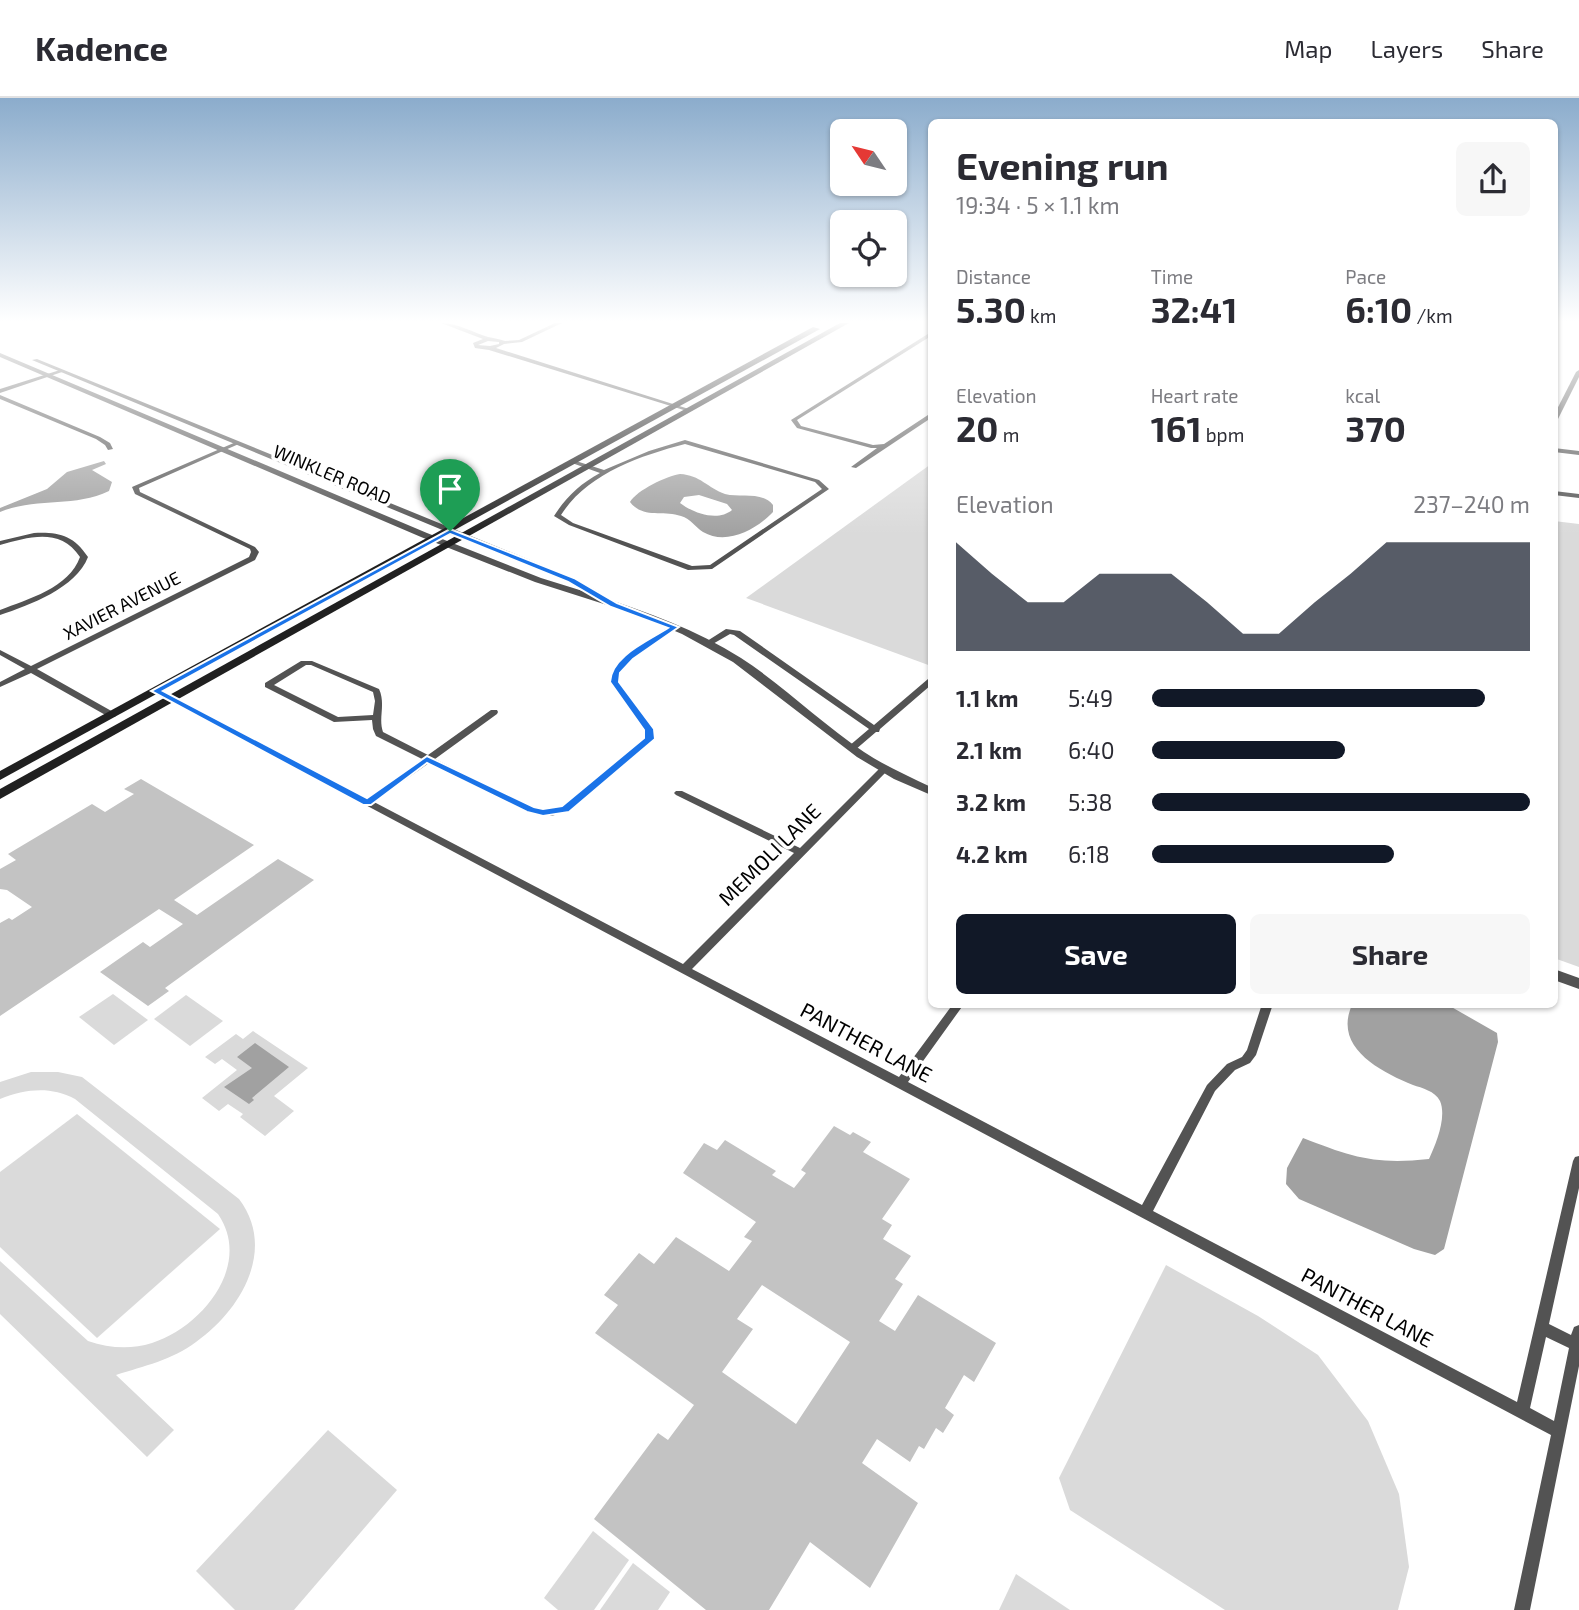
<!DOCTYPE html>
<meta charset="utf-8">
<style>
:root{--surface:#fff;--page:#f7f7f7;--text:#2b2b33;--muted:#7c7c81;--line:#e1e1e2;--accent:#111827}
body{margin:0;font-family:"Exo 2",sans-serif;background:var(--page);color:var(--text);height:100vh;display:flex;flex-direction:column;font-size:26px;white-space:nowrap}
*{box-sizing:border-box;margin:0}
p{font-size:23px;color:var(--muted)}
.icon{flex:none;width:38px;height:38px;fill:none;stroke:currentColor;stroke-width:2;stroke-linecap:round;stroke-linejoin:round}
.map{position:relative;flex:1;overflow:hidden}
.details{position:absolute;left:928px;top:21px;width:630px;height:889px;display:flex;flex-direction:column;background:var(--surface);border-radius:10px;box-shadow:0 2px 5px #0004}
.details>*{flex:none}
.needle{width:46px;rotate:305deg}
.buttons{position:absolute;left:830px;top:21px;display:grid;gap:14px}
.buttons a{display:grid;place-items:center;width:77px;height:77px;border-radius:10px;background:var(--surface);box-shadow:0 2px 5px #0004;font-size:35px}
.pin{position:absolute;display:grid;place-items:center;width:60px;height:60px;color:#fff;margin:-72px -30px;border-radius:50% 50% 50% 0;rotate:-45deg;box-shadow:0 0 7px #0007}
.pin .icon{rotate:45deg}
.round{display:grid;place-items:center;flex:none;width:74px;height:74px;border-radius:10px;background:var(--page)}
.overview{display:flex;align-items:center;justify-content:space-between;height:119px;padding:0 28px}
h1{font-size:38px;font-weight:700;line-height:52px}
.metrics{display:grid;grid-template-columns:repeat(3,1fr);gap:10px;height:119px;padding:7px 28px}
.metrics div{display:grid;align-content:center}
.metrics b{font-size:35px;font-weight:700}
.metrics small{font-size:19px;font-weight:400}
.metrics p{font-size:19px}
.chart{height:196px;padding:14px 28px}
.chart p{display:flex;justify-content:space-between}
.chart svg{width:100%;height:126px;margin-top:7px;fill:var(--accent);opacity:.7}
.cta{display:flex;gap:14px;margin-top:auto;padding:14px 28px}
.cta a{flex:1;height:80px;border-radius:10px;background:var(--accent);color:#fff;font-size:28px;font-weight:700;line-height:80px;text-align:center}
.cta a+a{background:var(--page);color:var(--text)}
ul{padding:0 28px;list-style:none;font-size:23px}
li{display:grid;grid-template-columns:112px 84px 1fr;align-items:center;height:52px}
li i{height:18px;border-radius:9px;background:var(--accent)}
header{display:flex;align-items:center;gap:42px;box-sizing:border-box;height:98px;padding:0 35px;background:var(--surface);border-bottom:2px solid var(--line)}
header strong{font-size:33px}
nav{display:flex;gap:38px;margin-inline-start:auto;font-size:24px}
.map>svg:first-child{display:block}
.green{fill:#dadada}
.water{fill:#a1a1a1;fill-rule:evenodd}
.building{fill:#c3c3c3;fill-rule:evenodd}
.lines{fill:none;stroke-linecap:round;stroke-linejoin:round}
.minor{fill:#535353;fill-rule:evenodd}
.tertiary{fill:#535353;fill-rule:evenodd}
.secondary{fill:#202020;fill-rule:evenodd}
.route{fill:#1a73e8;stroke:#fff;stroke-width:2;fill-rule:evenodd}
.labels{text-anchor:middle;stroke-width:7;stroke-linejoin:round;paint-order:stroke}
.far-street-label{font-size:18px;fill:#000;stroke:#fff}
.street-label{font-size:21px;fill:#000;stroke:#fff}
</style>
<header>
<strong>Kadence</strong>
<nav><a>Map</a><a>Layers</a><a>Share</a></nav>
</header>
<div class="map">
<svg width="1579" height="1512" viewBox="0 0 1579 1512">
<rect width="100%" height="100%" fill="#fff"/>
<g class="green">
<path d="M931 366V568L746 500Z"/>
<path d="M1554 423 1579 426V869L1554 860Z"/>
<path d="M113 896 148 922 114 947 79 919Z"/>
<path d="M186 897 223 923 190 948 154 921Z"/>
<path d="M253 933 308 970 274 998 294 1013 265 1038 240 1019 243 1016 228 1006 219 1013 202 1000 237 972 222 961 215 966 205 959 236 936 243 941Z"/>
<path d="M31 974H58L82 979 239 1101C277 1151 241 1212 196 1244 172 1262 144 1268 116 1277L174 1332 147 1359 0 1216V1163L88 1243C109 1250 130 1252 152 1245 202 1229 253 1167 218 1116L75 1001C50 988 26 991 0 1001V984Z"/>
<path d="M77 1016 220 1131 97 1240 0 1149V1074Z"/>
<path d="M1166 1167 1258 1218 1318 1257 1368 1323 1399 1396 1409 1469 1398 1512H1225L1070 1412 1059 1380Z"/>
<path d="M328 1332 397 1392 294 1512H235L196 1473Z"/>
<path d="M593 1433 629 1462 594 1512H558L544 1500Z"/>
<path d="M633 1465 670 1494 658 1512H600Z"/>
<path d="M1016 1476 1070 1512H999Z"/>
</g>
<g class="water">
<path d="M104 363 106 366 92 372 112 384 109 393C74 410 36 399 0 414V410L47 391 67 374Z"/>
<path d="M680 376C700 377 708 390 725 396 741 400 762 393 773 407V414C757 431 727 448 703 434 695 429 691 421 681 418 663 412 643 421 630 404 637 392 667 378 680 376ZM699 397 727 406 732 412C718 424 693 415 680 405L684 399Z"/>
<path d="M1352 907H1448L1497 935 1498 944 1444 1151 1435 1157 1414 1151 1299 1101 1286 1086 1287 1070 1303 1040C1352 1059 1375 1067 1429 1061 1436 1046 1447 1019 1440 1003 1435 993 1422 990 1413 987 1379 973 1333 949 1352 907Z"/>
<path d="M255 945 289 969 252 1000 254 1002 249 1006 224 989 252 970 237 959Z"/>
</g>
<g class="building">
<path d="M141 681 254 747 174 802 197 817 278 761 314 782 165 890 169 893 148 908 100 874 143 844 150 849 183 826 159 811 0 918V825L9 820 12 822 32 809 7 792 0 791V771L16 762 8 756 92 706 105 714 134 696 124 691Z"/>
<path d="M834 1028 850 1037 853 1034 871 1044 863 1054 910 1081 882 1121 892 1127 883 1141 911 1158 895 1181 903 1186 879 1223 895 1233 918 1197 996 1245 974 1284 964 1277 945 1310 954 1317 943 1335 936 1330 924 1351 919 1348 910 1364 877 1341 862 1365 918 1405 870 1490 810 1444 769 1512H706L594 1421 658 1335 668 1342 694 1307 595 1235 618 1207 604 1197 639 1155 654 1166 676 1139 729 1173 752 1143 744 1139 756 1124 683 1075 704 1045 717 1052 725 1042 776 1073 772 1077 794 1090 806 1075 801 1072ZM762 1187 850 1244 796 1326 722 1274 753 1231 737 1221Z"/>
</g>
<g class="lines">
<g class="minor">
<path d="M441 225C457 225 472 234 488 239 493 240 500 241 505 243L519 242 555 225H562L522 244 504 246 496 250 692 312 687 313 489 252 475 250 473 245 483 241ZM488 243 499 244V246L490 248 478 247Z"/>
<path d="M931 234V238L797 322 801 328 873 347 884 346 931 315V320L856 370 851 369 877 350H871L797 330 791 322Z"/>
<path d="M60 272 65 273 0 295V291Z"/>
<path d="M1579 272V279L1557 323 1554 325V317L1576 274Z"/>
<path d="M0 297 100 339 110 345 113 351 108 352 105 347 96 341 0 301Z"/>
<path d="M685 342 819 382 829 391 712 471 688 472 569 427 554 418C566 399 580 386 600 375L572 365V363H576L604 372 649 353ZM685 346 815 384 822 391 710 467 692 468 573 425 561 417C587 376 639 358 685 346Z"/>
<path d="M236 344 241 345 139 390 140 394 255 449 259 454 255 462 37 571 115 615 116 617 115 619H109L31 575 0 589V584L25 571 0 557V552L31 568 249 459 251 454 250 451 135 396 132 389Z"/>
<path d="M1554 350 1579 353V357L1554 354Z"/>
<path d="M1554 393 1579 396V400L1554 397Z"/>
<path d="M34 435C59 434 73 437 88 459 76 490 30 507 0 517V512C28 501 69 490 80 459 60 429 29 439 0 447V443Z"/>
<path d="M672 527H675L679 529C661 544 621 558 618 584L653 631V641L574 710 552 718H541L527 714 429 665 374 704 683 866 794 755 676 697 674 695 676 693H682L800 750 881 669H887L888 671 887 673 692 871 899 979 953 906H964L908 984 1142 1107 1207 987 1227 966 1242 959 1247 952 1262 906H1273L1256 957 1250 965 1235 972 1215 993 1153 1113 1517 1304 1573 1063 1575 1059 1579 1058V1090L1549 1226 1571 1237 1574 1229 1579 1227V1268L1530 1512H1514L1551 1337 151 593 152 591H158L367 701 422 661 376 638 373 631 372 622 334 624 265 589V585L301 563H312L379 591C386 606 378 620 383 634L428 657 491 612H497L498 614 497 616 435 661 533 710 552 711 568 706 645 640V631L610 584C613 559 652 540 672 527ZM306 567H311L373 594 375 603 373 617 338 619 274 587ZM1546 1239 1569 1250 1554 1323 1530 1310Z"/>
<path d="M726 531 740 533 874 627 928 581H931V587L880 631 879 634H876L855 652H849L848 650 849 648 869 631 734 537 730 536 711 547H705L704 545Z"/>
</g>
<g class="tertiary">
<path d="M0 255 427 435 541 480 586 494 568 484 32 262 37 261 574 480 599 494 601 496 598 498C647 514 697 532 741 560 784 588 821 625 864 654 885 668 908 678 931 689V697L894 681 857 659 733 564 682 536 632 515 535 484 421 439 0 259Z"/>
<path d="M1554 871 1579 880V891L1554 882Z"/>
</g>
<g class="secondary">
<path d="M840 225H849L0 701V691Z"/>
<path d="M813 229 820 231 0 682V673Z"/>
</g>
</g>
<linearGradient id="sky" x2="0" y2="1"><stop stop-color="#8baccc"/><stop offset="0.51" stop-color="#fff"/><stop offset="1" stop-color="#fff" stop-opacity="0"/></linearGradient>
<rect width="1579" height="437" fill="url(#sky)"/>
<path class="route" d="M450 431 574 480 617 505 679 529 633 561 620 575 619 584 654 631 655 641 569 714 543 718 527 714 427 665 371 707H363L151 593ZM450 436 568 484 611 509 668 530C648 543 611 558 610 584L644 632V640L562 708 543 711 534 709 427 658 367 700 163 593Z"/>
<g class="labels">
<g class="far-street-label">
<text transform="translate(332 377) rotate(23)" y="6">WINKLER ROAD</text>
<text transform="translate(122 508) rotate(-27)" y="6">XAVIER AVENUE</text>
</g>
<g class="street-label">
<text transform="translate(770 757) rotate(-45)" y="7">MEMOLI LANE</text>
<text transform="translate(866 945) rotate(28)" y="7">PANTHER LANE</text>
<text transform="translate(1367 1210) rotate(28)" y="7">PANTHER LANE</text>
</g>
</g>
</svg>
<div class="buttons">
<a><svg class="needle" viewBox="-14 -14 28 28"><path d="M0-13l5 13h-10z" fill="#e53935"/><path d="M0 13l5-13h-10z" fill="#7c7c81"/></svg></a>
<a><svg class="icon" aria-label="locate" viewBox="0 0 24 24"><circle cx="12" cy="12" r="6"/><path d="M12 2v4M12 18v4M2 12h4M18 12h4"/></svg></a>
</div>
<div class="pin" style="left:450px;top:433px;background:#1e9e55"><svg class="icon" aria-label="arrive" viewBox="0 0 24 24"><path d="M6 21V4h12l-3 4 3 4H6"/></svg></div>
<section class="details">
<div class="overview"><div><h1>Evening run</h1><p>19:34 · 5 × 1.1 km</p></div><a class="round"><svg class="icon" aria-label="share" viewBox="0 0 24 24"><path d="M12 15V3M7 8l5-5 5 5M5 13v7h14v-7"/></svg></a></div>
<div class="metrics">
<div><p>Distance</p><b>5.30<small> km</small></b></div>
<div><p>Time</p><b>32:41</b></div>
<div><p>Pace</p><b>6:10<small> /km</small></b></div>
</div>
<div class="metrics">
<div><p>Elevation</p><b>20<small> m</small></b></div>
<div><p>Heart rate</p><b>161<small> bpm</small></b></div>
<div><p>kcal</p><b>370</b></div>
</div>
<div class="chart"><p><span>Elevation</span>237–240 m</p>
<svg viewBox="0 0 160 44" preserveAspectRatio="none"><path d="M0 44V6L10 17L20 27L30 27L40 17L50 17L60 17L70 27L80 38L90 38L100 27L110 17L120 6L130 6L140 6L150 6L160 6V44z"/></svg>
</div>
<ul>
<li><b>1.1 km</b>5:49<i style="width:88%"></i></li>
<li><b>2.1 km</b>6:40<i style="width:51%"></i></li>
<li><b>3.2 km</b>5:38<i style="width:100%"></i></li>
<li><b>4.2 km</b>6:18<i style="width:64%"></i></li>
</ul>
<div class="cta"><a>Save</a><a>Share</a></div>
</section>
</div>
